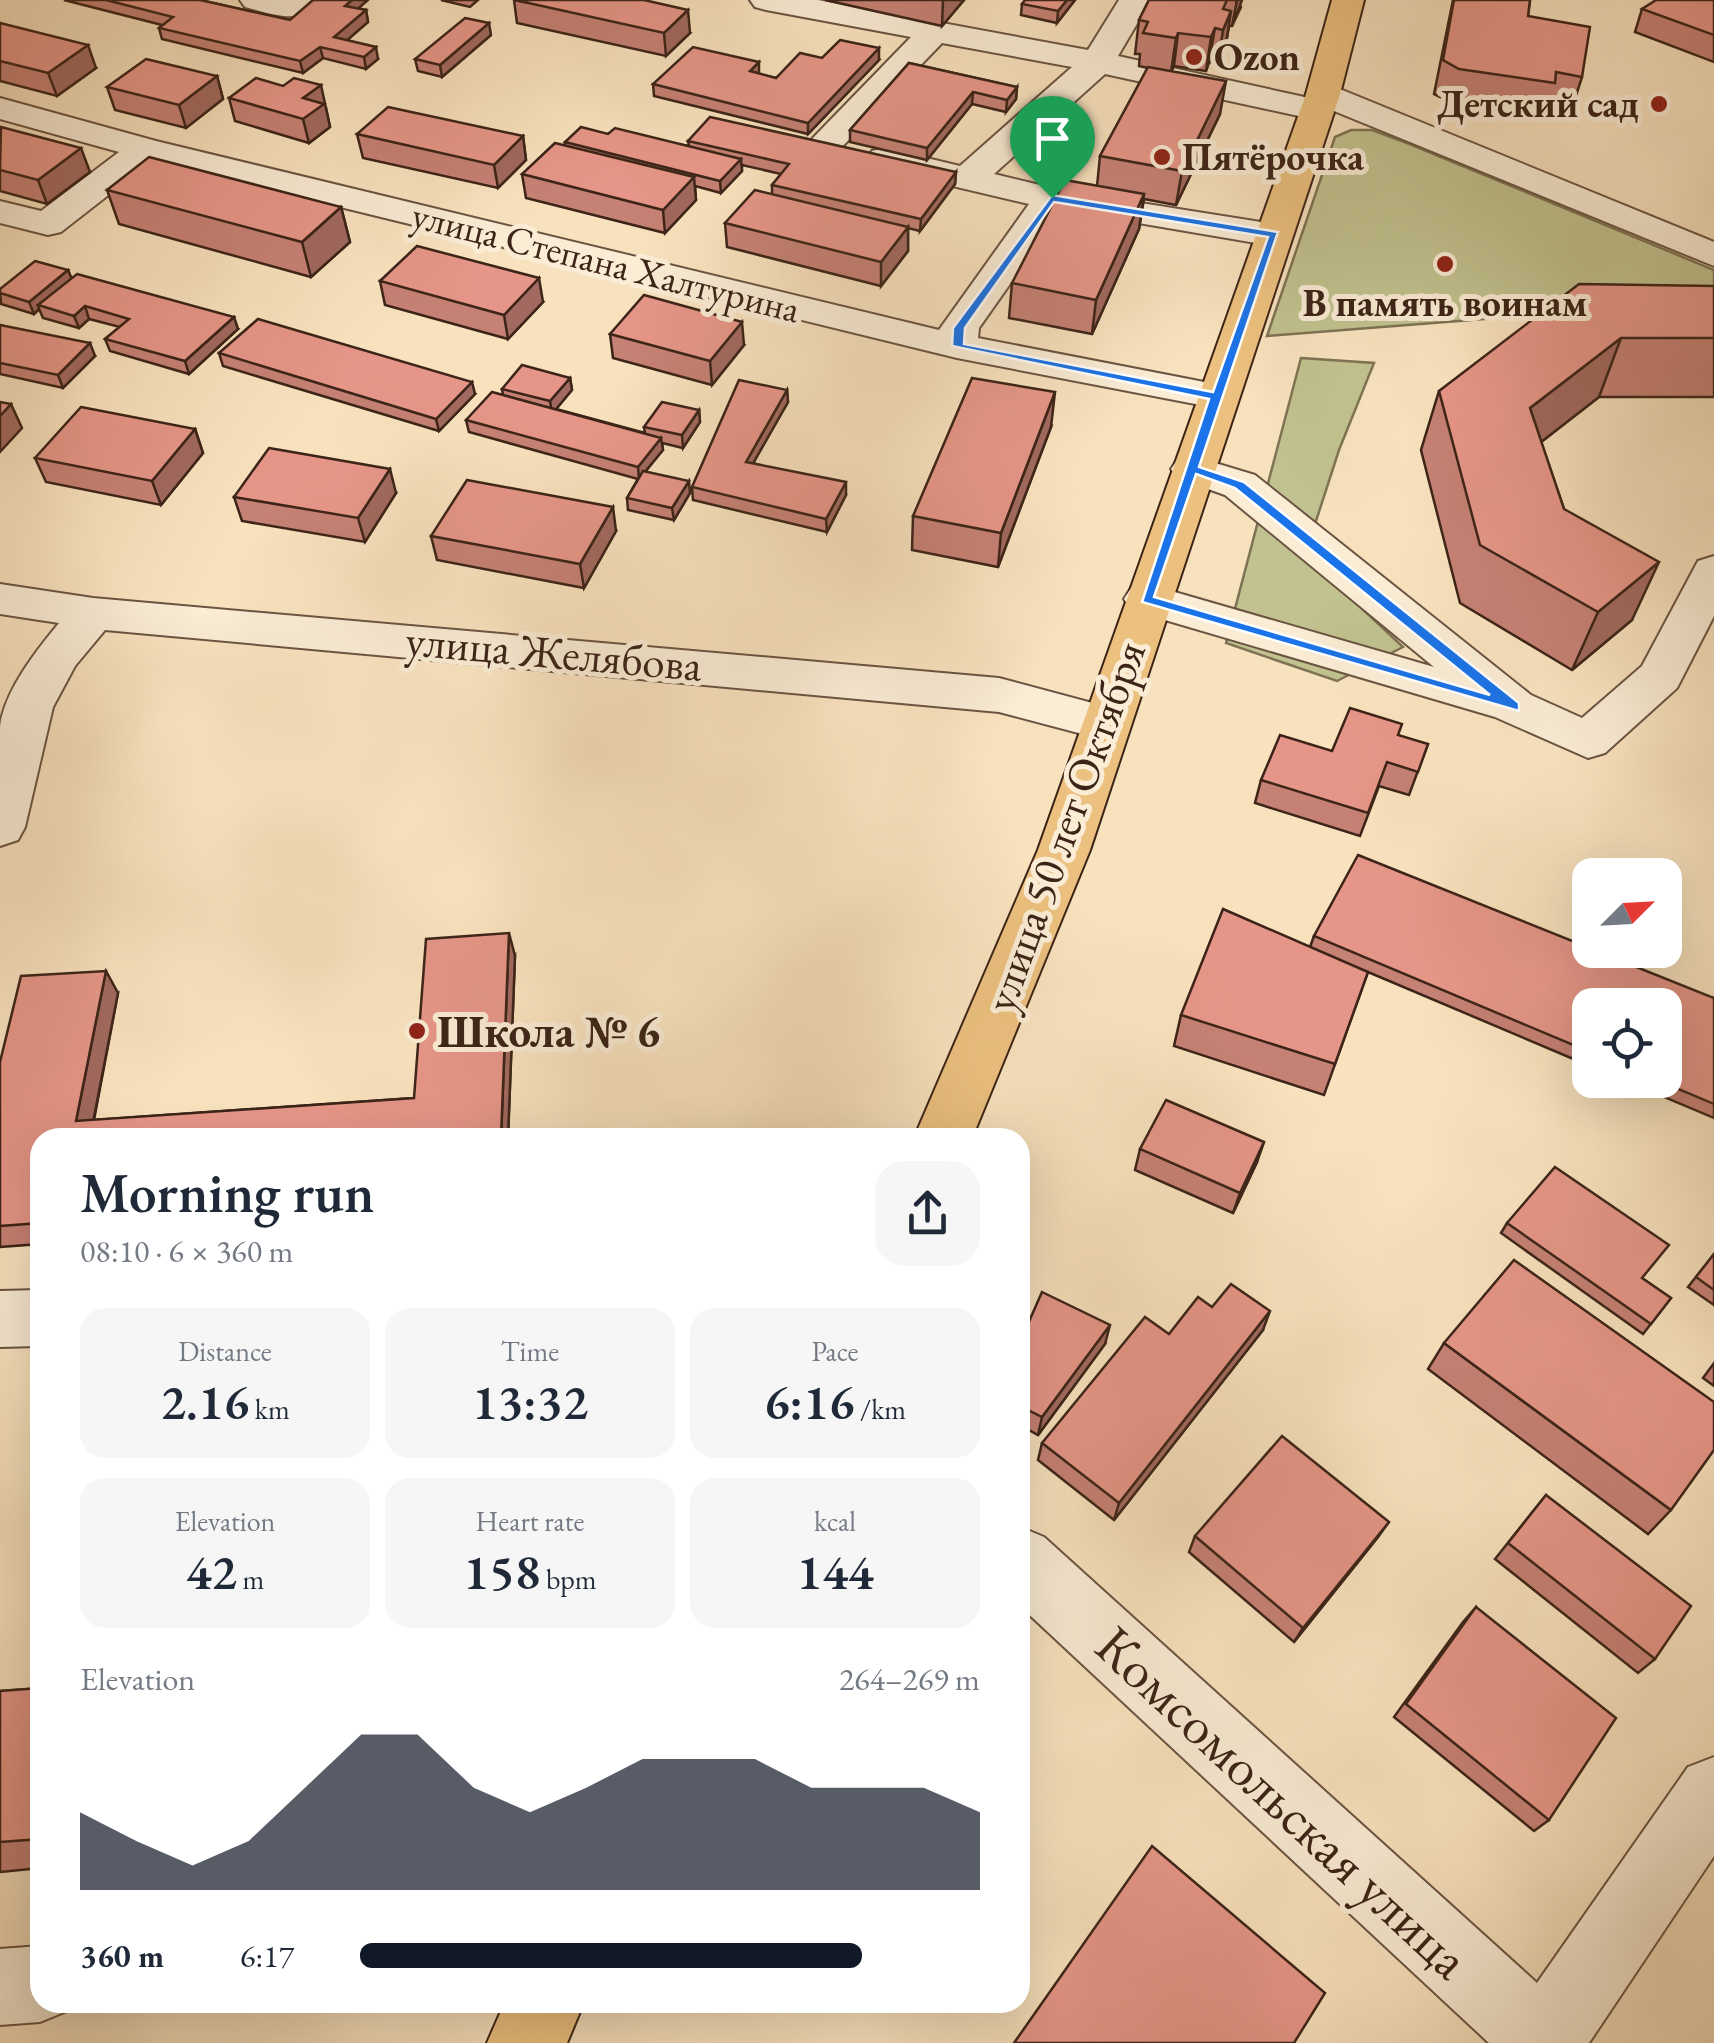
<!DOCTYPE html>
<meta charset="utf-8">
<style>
:root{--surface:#fff;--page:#f6f6f7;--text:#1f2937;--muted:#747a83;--accent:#111827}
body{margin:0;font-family:"EB Garamond",serif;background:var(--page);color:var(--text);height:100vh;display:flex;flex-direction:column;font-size:38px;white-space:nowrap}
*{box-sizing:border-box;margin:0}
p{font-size:32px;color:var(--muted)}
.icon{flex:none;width:55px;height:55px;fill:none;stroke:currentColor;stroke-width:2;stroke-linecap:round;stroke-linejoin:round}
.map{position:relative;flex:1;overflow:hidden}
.panel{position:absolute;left:30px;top:1128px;width:1000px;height:885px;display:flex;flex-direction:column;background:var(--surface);border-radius:30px;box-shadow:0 10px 40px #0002}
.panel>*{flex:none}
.needle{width:65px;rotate:66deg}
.fabs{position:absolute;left:1572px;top:858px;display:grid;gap:20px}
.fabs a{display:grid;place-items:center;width:110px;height:110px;border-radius:20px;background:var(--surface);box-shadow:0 10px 40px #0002;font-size:50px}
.pin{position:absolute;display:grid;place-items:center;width:85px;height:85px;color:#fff;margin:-102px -42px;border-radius:50% 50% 50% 0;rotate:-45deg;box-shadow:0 0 10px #0007}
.pin .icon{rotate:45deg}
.round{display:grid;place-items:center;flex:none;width:105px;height:105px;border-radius:30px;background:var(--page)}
.headline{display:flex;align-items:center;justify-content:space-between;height:170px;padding:0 50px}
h1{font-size:55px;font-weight:600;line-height:75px}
.figures{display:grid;grid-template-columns:repeat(3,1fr);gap:15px;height:170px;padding:10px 50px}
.figures div{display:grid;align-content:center;border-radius:25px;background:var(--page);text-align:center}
.figures b{font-size:50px;font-weight:600}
.figures small{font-size:28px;font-weight:400}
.figures p{font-size:28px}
.chart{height:280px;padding:20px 50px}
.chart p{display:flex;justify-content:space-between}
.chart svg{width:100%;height:180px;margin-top:10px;fill:var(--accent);opacity:.7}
ul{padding:0 50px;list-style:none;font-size:32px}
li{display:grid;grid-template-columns:160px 120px 1fr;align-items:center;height:75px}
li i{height:25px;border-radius:12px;background:var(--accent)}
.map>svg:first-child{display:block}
.green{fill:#c1c28f;stroke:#7e7354;stroke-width:2.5}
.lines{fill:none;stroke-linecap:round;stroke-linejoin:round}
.minor-casing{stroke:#6b5442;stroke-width:4}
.major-casing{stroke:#3c2418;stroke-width:4}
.minor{fill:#faecd5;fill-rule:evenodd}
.major{fill:#ecc17f;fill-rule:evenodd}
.wall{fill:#c68175;stroke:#3c2418;stroke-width:2.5}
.shaded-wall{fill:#a1695f;stroke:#3c2418;stroke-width:2.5}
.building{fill:#e69688;stroke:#3c2418;stroke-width:2.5}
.route{fill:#1a73e8;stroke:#fff;stroke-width:2.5;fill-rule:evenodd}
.poi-dot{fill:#8f2418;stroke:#faecd5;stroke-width:4}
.labels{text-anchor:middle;stroke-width:10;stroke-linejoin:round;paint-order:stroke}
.far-poi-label{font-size:38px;font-weight:bold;fill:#3c2418;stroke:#faecd5;text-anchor:start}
.far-street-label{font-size:38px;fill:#3c2418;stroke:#faecd5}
.street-label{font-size:45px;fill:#3c2418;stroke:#faecd5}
.poi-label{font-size:45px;font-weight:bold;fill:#3c2418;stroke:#faecd5;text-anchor:start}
.near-street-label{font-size:55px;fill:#3c2418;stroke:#faecd5}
</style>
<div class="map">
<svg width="1714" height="2043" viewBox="0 0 1714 2043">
<rect width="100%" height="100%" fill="#f8e2be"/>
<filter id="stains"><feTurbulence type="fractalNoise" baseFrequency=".002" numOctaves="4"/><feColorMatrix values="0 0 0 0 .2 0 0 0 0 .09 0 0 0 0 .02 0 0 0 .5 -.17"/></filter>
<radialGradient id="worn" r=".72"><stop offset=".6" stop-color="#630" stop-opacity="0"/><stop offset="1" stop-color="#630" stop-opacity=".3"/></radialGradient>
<g class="green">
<path d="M1351 130H1372L1407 143 1714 270V301L1267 336 1335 137Z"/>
<path d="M1301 358 1374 363 1339 450 1305 555 1403 647 1337 681 1226 643Z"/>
</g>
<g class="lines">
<defs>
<g id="minor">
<path d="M240 0H324C305 27 272 14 245 7Z"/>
<path d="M750 0H818L1088 50 1119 0H1151L1118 56 1309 98 1306 94 1311 87 1323 84 1335 87 1714 242V266L1334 111 1329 117 1317 120 1105 74 994 174 1065 191 1274 224 1287 227 1293 235 1287 243 1274 246 1062 210 979 328 978 338 1230 387 1236 396 1230 405 1216 408 957 358 152 161 61 232 48 235 0 223V201L41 211 119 152 0 119V98L156 141 939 330 1029 204 872 167 867 159 872 151 885 148 960 166 1072 67 942 43 837 152 825 156 813 152 807 145 813 138 911 37 766 10 755 7Z"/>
<path d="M1192 456 1255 475 1531 695 1582 718 1642 666 1698 561 1714 556V616L1677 688 1605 753 1588 758 1495 717 1131 610 1124 599 1131 588 1147 584 1434 667 1225 495 1177 478 1171 469 1177 460Z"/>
<path d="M0 584 93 598 999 678 1122 711 1129 723 1122 735 1105 740 999 712 105 630 75 666 53 707 25 827 18 840 0 846C0 807 0 764 0 726 5 690 36 651 59 623L0 614Z"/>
<path d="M40 1290V1346L0 1347V1291Z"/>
<path d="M1020 1527 1044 1537 1537 1983 1688 1767 1714 1757V1856L1589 2043H1489L1020 1606Z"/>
<path d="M40 1946V2002H71L67 2011 40 2022 0 2025V1949Z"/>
</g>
<g id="major">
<path d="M1332 0H1364L1340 94 1090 850 972 1138H914L1038 850 1306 94Z"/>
<path d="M505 2002H584L567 2043H487Z"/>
</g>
</defs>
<use href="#minor" class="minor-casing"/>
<use href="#major" class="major-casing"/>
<use href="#minor" class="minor"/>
<use href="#major" class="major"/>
</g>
<g class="wall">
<path d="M64 0H200L290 20 358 8 366 10 368 22 347 40 378 59 366 69 323 58 303 73 162 39 159 28 162 25Z"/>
<path d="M441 0H478L470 7Z"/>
<path d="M514 0 690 33 666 56 517 23Z"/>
<path d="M825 0H964L942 26Z"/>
<path d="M1075 0 1057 23 1021 15 1022 4Z"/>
<path d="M1149 0H1237L1236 3 1237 0 1241 7 1232 26H1229L1226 44 1218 63 1209 62 1206 71 1174 66 1171 71 1220 114 1176 205 1144 199 1139 229 1092 334 1009 318 1012 283 1097 186 1100 156 1148 68 1139 66 1140 54H1135L1139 20Z"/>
<path d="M1453 0H1530L1528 16 1582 77 1571 111 1548 106 1544 116 1450 102 1434 94Z"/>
<path d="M1714 0V62L1635 32 1642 9Z"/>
<path d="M0 23 96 68 57 96 0 81Z"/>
<path d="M491 35 442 77 418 71 415 59Z"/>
<path d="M822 58 879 60 808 134 654 96 653 84 759 74 776 78Z"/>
<path d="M909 63 1017 87 1016 99 1006 112 972 104 927 160 850 142V130Z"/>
<path d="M217 76 223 99 186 128 115 110 107 87Z"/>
<path d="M229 98 326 108 330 127 309 143 235 121Z"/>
<path d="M0 128 90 172 47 204 0 191Z"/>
<path d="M357 134 523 136 526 160 498 188 363 158Z"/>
<path d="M608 134 689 146 688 141 956 172 955 184 920 231 908 228V251L881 286 727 247 725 223 772 194V185L781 174 742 165V171L721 193 695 186 696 200 665 233 526 198 522 174 565 145V142Z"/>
<path d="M107 190 341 207 350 242 311 277 119 224Z"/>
<path d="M68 270 71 278 238 329 189 374 110 351 105 339 120 327 89 319 79 328 43 318 39 309 34 314 1 304 0 289Z"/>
<path d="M380 281 543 302 508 339 385 305Z"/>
<path d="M1714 286V397H1599L1541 442 1564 509 1632 620 1572 670 1460 603 1421 450 1439 391Z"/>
<path d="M0 325 95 356 63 388 0 374Z"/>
<path d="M610 334 744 345 712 385 613 358Z"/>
<path d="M219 353 475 394 439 431 223 366Z"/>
<path d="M570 378 572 390 556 409 645 433 644 427 699 410 700 422 683 448 662 443 663 450 645 472 690 493 674 520 628 510 627 498 638 479 469 432 466 420 503 395 502 389Z"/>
<path d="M787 390 788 402 753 463 846 495 827 532 693 500 692 487Z"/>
<path d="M1051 427 998 567 912 550 913 516Z"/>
<path d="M195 429 203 453 161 505 46 482 35 458Z"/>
<path d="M396 493 365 542 242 521 234 497Z"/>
<path d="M616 531 584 588 437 560 431 536Z"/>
<path d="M1398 736 1428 744 1409 795 1379 786 1360 836 1255 803 1261 780 1332 751Z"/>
<path d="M1314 936 1714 998V1118L1624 1080H1665L1590 1005V1066L1368 972 1324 1095 1174 1046 1181 1015 1310 947Z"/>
<path d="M515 956 508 1138H40V1244L0 1247V1062L118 993 94 1120 414 1098Z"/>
<path d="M1140 1149 1257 1162 1233 1213 1135 1170Z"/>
<path d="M1507 1223 1642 1278 1671 1298 1643 1334 1501 1233Z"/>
<path d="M1714 1254V1305L1688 1287Z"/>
<path d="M1212 1307 1263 1330 1114 1520 1038 1460 1042 1443Z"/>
<path d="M1020 1342 1105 1344 1038 1435 1020 1425Z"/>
<path d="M1444 1343 1671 1510 1648 1534 1428 1369Z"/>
<path d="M1714 1363V1386L1703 1378Z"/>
<path d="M1546 1495 1655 1659 1638 1673 1495 1559Z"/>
<path d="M1195 1536 1378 1537 1294 1642 1189 1552Z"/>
<path d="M1476 1607 1549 1820 1534 1831 1394 1717 1463 1622Z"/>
<path d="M40 1688V1868L0 1872V1691Z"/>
</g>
<g class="shaded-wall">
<path d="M352 0H368L348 17 345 6Z"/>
<path d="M943 0H964L942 26Z"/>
<path d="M1067 0H1075L1057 23 1058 11Z"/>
<path d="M1237 0H1242L1232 26Z"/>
<path d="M366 10 368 22 337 49 334 37Z"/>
<path d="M688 10 690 33 666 56 664 33Z"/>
<path d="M1231 11 1226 44 1218 63 1223 30Z"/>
<path d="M489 23 491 35 442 77 440 65Z"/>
<path d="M1215 28 1209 62 1206 71 1211 37Z"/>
<path d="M1178 33 1174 66 1171 72 1176 38Z"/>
<path d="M88 45 96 68 57 96 48 73Z"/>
<path d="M320 47 323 58 303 73 300 61Z"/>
<path d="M376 47 378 59 366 69 364 57Z"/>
<path d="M879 48V60L808 134V123Z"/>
<path d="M759 62V74L750 71Z"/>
<path d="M217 76 223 99 186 128 179 105Z"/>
<path d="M1226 81 1220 114 1176 205 1182 171Z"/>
<path d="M321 85 330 127 309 143 303 119V98Z"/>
<path d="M1017 87 1016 99 1006 112 1007 100Z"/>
<path d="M973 92 972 104 927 160V148Z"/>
<path d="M523 136 526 160 498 188 494 165Z"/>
<path d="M81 148 90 172 47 204 38 180Z"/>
<path d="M741 159 742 171 721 193 720 181Z"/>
<path d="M956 172 955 184 920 231 921 219Z"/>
<path d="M694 177 696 200 665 233 663 210Z"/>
<path d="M1144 194 1139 229 1092 334 1096 300Z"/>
<path d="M341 207 350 242 311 277 302 242Z"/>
<path d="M908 227V251L881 286V262Z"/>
<path d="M68 270 73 282 38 305 39 309 34 314 29 302Z"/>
<path d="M539 278 543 302 508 339 504 315Z"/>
<path d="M85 306 89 319 79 328 74 316Z"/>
<path d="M234 317 238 329 189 374 185 361Z"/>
<path d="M742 322 744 345 712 385 710 361Z"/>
<path d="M1621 338 1599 397 1509 467 1530 408Z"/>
<path d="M90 343 95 356 63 388 58 375Z"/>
<path d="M570 378 572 390 552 414 550 401Z"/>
<path d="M472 382 475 394 439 431 436 419Z"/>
<path d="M787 390 788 402 747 474 746 462Z"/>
<path d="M1055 392 1051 427 998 567 1001 533Z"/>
<path d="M11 404 22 428 0 452V416Z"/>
<path d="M699 410 700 422 683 448 682 435Z"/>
<path d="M195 429 203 453 161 505 152 481Z"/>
<path d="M661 438 663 450 639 479 638 467Z"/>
<path d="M390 469 396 493 365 542 358 518Z"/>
<path d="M689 481 690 493 674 520 672 508Z"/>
<path d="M846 482V495L827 532 826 519Z"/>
<path d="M613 507 616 531 584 588 580 564Z"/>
<path d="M1659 562 1632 620 1572 670 1598 612Z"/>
<path d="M509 933 515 956 508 1138H501Z"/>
<path d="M106 971 118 993 90 1138 76 1121Z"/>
<path d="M1264 1142 1257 1162 1233 1213 1240 1193Z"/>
<path d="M1270 1311 1263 1330 1114 1520 1119 1503Z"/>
<path d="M1110 1325 1105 1344 1038 1435 1042 1417Z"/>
<path d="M1389 1522 1378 1537 1294 1642 1303 1628Z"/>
</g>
<g class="building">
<path d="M106 0H200L290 20 313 0H352L345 6 366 10 334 37 376 47 364 57 320 47 300 61 159 28 173 17Z"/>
<path d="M515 0H644L688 10 664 33Z"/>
<path d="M1025 0H1067L1058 11 1022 4Z"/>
<path d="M1149 0H1227L1223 9 1231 11 1223 30 1215 28 1211 37 1178 33 1176 38 1143 33 1148 22 1139 20Z"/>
<path d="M1454 0H1530L1528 16 1590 27 1582 77 1556 72 1555 83 1459 69 1443 60Z"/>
<path d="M1656 0H1714V35L1642 9Z"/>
<path d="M465 18 489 23 440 65 415 59Z"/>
<path d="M0 23 88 45 48 73 0 61Z"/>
<path d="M840 40 879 48 808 123 653 84 693 47 759 62 750 71 776 78 800 53 822 58Z"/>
<path d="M146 59 217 76 179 105 107 87Z"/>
<path d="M909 63 1017 87 1007 100 973 92 927 148 850 130Z"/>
<path d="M1148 67 1226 81 1182 171 1100 156Z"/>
<path d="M256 78 283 86 294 78 321 85 303 98 324 104 303 119 229 98Z"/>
<path d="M388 107 523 136 494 165 357 134Z"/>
<path d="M710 117 956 172 921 219 772 185 789 164 688 141Z"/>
<path d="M1 127 81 148 38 180 0 170Z"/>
<path d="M581 127 608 134 615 128 741 159 720 181 565 142Z"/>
<path d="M555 143 694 177 663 210 522 174Z"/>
<path d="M149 157 341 207 302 242 107 190Z"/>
<path d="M1065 180 1144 194 1096 300 1012 283Z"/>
<path d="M755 190 908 227 881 262 725 223Z"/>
<path d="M417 246 539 278 504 315 380 281Z"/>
<path d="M35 261 68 270 29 302 0 293V289Z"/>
<path d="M77 274 234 317 185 361 105 339 129 319 85 306 74 316 38 305Z"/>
<path d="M1579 284 1714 286V338H1621L1530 408 1564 509 1659 562 1598 612 1480 545 1439 391Z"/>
<path d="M644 295 742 322 710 361 610 334Z"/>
<path d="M258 319 472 382 436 419 219 353Z"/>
<path d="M0 325 90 343 58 375 0 363Z"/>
<path d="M522 365 570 378 550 401 502 389Z"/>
<path d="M972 378 1055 392 1001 533 913 516Z"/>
<path d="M739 380 787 390 746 462 846 482 826 519 692 487Z"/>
<path d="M492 392 661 438 638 467 466 420Z"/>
<path d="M0 402 11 404 0 416Z"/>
<path d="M662 402 699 410 682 435 644 427Z"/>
<path d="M81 407 195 429 152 481 35 458Z"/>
<path d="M269 448 390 469 358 518 234 497Z"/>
<path d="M643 471 689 481 672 508 627 498Z"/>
<path d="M467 480 613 507 580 564 431 536Z"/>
<path d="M1350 708 1402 724 1398 735 1428 744 1418 772 1387 762 1368 813 1261 780 1280 735 1332 751Z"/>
<path d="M1358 855 1590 948V950H1594L1714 998V1104L1657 1080H1665V1005H1590V1052L1314 936Z"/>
<path d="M1223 909 1368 972 1335 1064 1181 1015Z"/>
<path d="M509 933 501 1138H40V1223L0 1226V1062L21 976 106 971 76 1121 414 1098 426 939Z"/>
<path d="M1166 1100 1264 1142 1240 1193 1140 1149Z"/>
<path d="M1555 1167 1669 1245 1642 1278 1671 1298 1651 1324 1507 1223Z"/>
<path d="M1714 1254V1290L1696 1277Z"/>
<path d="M1514 1260 1714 1402V1450L1671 1510 1444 1343Z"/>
<path d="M1231 1284 1270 1311 1119 1503 1042 1443 1145 1317 1169 1334 1198 1297 1212 1307Z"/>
<path d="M1042 1292 1110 1325 1042 1417 1020 1406V1342Z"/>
<path d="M1282 1436 1389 1522 1303 1628 1195 1536Z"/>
<path d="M1546 1495 1691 1606 1655 1659 1508 1543Z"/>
<path d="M1476 1607 1616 1718 1549 1820 1406 1704Z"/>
<path d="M40 1688V1839L0 1842V1691Z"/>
<path d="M1152 1846 1325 1993 1294 2043H1014Z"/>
</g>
<path class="route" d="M1052 195 1278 232 1199 467 1244 482 1519 703V711L1142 602 1209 399 952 346 953 328ZM1054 202 1268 237 1213 392 964 344 965 328ZM1196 474 1235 488 1490 695 1154 597Z"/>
<g class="poi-dot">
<circle cx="1194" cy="57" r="10"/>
<circle cx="1659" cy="104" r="10"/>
<circle cx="1162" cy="157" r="10"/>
<circle cx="1445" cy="264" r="10"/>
<circle cx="417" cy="1031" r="10"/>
</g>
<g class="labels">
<g class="far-poi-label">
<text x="1214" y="70">Ozon</text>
<text x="1639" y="117" text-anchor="end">Детский сад</text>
<text x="1182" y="170">Пятёрочка</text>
<text x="1445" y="316" text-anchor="middle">В память воинам</text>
</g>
<g class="far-street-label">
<text transform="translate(606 262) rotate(14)" y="13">улица Степана Халтурина</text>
</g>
<g class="street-label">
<text transform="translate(554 652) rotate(5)" y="16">улица Желябова</text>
<text transform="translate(1064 826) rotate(-70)" y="16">улица 50 лет Октября</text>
</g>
<g class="poi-label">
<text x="437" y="1047">Школа № 6</text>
</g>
<g class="near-street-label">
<text transform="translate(1283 1802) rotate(43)" y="19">Комсомольская улица</text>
</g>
</g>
<rect width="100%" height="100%" filter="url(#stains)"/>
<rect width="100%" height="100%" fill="url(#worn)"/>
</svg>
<div class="fabs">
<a><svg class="needle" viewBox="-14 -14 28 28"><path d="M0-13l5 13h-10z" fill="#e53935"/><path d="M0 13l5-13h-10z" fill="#747a83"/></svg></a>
<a><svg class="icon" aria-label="locate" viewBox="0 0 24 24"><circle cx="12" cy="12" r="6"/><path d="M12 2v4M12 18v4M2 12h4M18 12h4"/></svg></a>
</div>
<div class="pin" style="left:1052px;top:198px;background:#1e9e55"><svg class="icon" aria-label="arrive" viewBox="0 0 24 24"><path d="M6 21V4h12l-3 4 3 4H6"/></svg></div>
<section class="panel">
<div class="headline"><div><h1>Morning run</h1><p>08:10 · 6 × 360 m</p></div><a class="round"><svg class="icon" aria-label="share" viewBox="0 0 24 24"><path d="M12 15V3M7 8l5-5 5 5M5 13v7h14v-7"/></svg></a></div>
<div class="figures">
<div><p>Distance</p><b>2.16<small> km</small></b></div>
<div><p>Time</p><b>13:32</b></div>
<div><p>Pace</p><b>6:16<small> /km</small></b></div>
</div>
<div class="figures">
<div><p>Elevation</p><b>42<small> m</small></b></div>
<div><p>Heart rate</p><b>158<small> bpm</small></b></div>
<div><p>kcal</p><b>144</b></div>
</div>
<div class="chart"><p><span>Elevation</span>264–269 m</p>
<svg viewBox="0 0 160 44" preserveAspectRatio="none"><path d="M0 44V25L10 32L20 38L30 32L40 19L50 6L60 6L70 19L80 25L90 19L100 12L110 12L120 12L130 19L140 19L150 19L160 25V44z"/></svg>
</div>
<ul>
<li><b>360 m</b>6:17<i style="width:81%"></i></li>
</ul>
</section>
</div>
